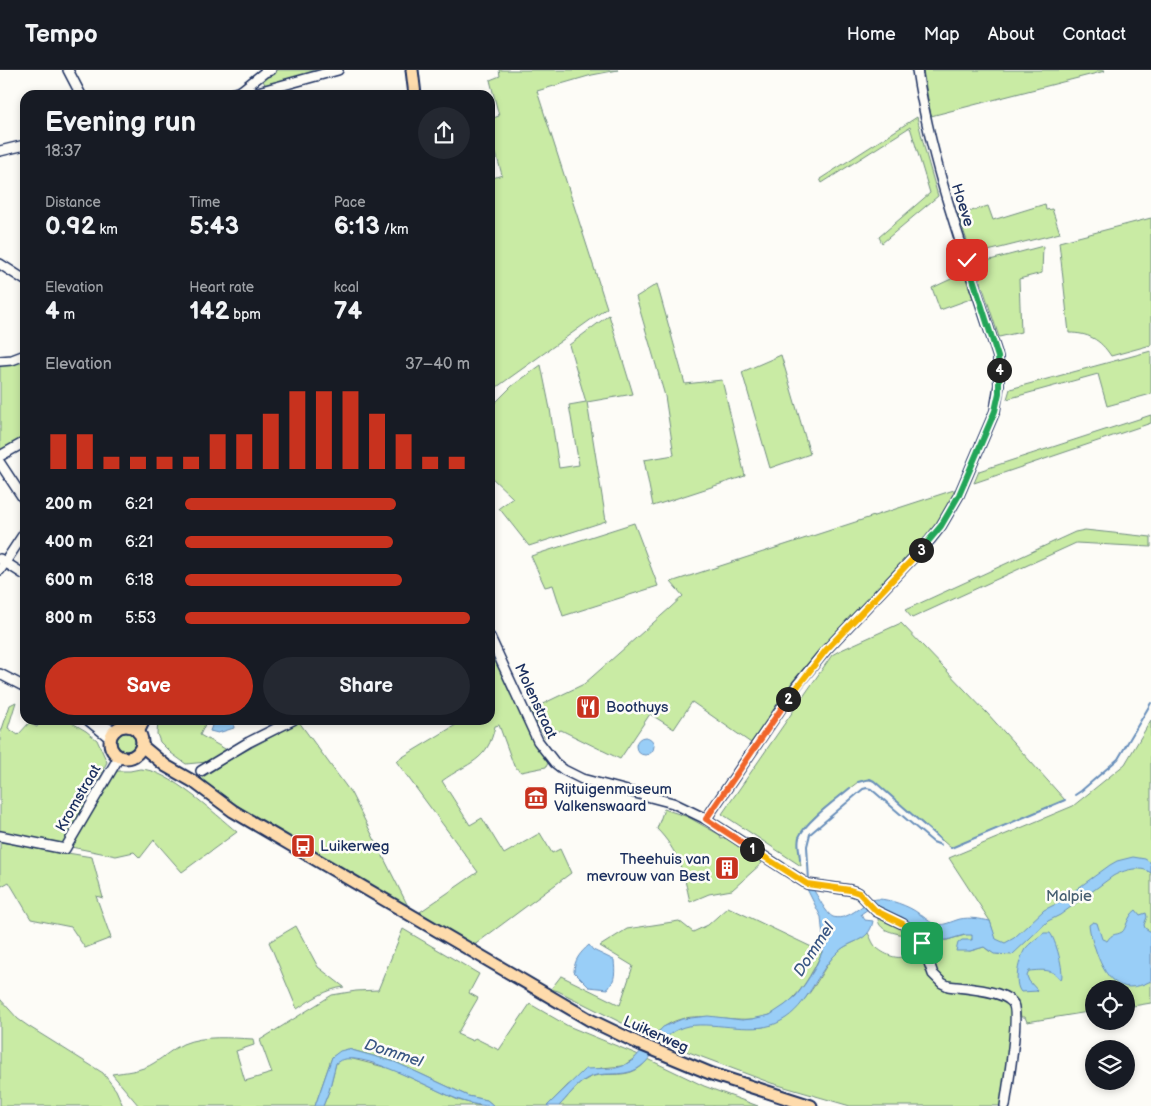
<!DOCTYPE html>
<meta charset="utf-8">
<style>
:root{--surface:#171b24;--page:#242831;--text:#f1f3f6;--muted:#9ea1a6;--line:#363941;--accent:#c8321e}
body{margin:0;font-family:"Balsamiq Sans",sans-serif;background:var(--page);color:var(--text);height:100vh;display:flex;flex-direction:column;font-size:19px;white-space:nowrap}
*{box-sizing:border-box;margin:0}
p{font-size:16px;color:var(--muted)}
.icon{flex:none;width:28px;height:28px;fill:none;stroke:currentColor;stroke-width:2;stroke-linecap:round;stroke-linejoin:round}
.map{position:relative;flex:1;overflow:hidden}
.details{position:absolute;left:20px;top:20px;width:475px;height:635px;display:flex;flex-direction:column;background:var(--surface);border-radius:15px;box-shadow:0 2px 8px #0003}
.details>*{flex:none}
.buttons{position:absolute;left:1085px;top:910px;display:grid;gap:10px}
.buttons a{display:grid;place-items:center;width:50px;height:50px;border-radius:50%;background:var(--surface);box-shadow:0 2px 8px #0003;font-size:25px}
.pin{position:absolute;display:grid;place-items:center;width:42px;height:42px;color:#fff;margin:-21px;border-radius:10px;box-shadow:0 2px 8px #0006}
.km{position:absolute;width:25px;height:25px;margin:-12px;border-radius:50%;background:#222;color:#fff;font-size:14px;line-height:25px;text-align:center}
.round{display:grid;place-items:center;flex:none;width:52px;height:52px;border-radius:26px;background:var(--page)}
.head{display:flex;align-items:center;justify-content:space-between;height:85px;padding:0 25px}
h1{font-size:28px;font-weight:800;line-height:38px}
.figures{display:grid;grid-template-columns:repeat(3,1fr);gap:8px;height:85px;padding:5px 25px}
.figures div{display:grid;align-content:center}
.figures b{font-size:25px;font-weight:800}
.figures small{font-size:14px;font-weight:400}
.figures p{font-size:14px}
.chart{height:140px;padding:10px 25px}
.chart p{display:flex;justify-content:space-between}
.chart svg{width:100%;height:90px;margin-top:5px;stroke:var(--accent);stroke-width:6}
.cta{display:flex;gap:10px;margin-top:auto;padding:10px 25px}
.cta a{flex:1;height:58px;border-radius:30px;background:var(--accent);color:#fff;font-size:20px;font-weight:800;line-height:58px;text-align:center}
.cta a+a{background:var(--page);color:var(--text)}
ul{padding:0 25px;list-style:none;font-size:16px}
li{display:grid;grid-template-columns:80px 60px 1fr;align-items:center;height:38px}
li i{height:12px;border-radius:6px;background:var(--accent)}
header{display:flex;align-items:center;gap:30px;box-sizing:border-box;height:70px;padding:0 25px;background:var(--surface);border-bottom:1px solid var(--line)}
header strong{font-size:24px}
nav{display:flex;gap:28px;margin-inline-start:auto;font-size:18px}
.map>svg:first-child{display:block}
.green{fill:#c9eba4;stroke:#728d81}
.water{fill:#99cef7;stroke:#678eba}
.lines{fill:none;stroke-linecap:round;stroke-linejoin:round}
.stream{stroke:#678eba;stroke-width:2}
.minor-casing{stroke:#1b2f5e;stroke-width:12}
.major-casing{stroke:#1b2f5e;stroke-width:15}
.minor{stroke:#fdfcf7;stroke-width:9}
.major{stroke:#fedbac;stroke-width:11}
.split-1-casing{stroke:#fff;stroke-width:10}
.split-2-casing{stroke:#fff;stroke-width:10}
.split-3-casing{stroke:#fff;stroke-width:10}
.split-4-casing{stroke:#fff;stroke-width:10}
.split-5-casing{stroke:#fff;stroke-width:10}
.split-1{stroke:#f5b400;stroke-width:6}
.split-2{stroke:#f0652b;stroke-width:6}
.split-3{stroke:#f5b400;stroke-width:6}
.split-4{stroke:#22a559;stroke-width:6}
.split-5{stroke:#22a559;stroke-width:6}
.labels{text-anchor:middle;stroke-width:5;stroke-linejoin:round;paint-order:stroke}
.street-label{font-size:15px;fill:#1b2f5e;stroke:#fdfcf7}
.poi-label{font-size:15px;fill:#1b2f5e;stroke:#fdfcf7;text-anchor:start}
.park-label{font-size:15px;fill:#465e70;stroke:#fdfcf7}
.water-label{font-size:16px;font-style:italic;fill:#3a5784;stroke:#fdfcf7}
</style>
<header>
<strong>Tempo</strong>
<nav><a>Home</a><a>Map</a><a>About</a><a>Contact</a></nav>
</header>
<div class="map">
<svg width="1151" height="1036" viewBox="0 0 1151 1036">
<rect width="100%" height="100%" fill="#fdfcf7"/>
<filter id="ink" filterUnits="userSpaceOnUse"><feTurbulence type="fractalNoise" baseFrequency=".02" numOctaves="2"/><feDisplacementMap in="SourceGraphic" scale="10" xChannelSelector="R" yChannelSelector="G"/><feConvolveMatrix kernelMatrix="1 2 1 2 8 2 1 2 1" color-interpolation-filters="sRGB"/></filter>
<g filter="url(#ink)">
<g class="green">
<path d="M277 0H329L266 16 262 9 267 3Z"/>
<path d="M499 0H618L592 5 537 21 607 238 490 322V109L502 105 496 83 490 84V49L499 46 490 10 500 6Z"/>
<path d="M923 0H1104L1105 1 931 46Z"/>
<path d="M917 47 926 84 938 126 882 173 879 167 930 123 910 57 822 113 820 109Z"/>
<path d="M1045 134 1046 140 1052 139 1060 163 972 185 958 145 988 136 993 150Z"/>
<path d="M1151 148V275L1111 286C1100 269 1088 263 1069 263L1059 172Z"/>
<path d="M1043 176 1042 203 1019 209 1021 262 999 267 975 194Z"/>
<path d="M964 203 973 228 940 240 932 218Z"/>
<path d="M657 214 685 314 722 310 745 406 653 436 644 390 674 385 665 326 636 227Z"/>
<path d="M609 245 633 324 587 332 606 451 529 476 499 438 513 428 490 406V338L512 316 541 295 550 339 559 398 579 395 569 335 586 332 569 275Z"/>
<path d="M1151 281V324L1107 336 1098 304 1007 329 1010 319Z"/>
<path d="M781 285 810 384 770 398 742 302Z"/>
<path d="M24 290 25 367 6 378 0 380V294Z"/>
<path d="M1151 345V353L974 413 979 401Z"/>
<path d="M957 419 942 448 925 469 817 582 751 673 692 632 674 659 650 644 620 689 561 660 545 668 530 640 584 614 670 538 683 526 671 512Z"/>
<path d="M634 453 658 516 563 546 553 515 545 517 531 486Z"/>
<path d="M1085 460 1151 467V477L1076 473 912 548 905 540 1075 462Z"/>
<path d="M901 553 987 643 1065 730 951 778 874 711C868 709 864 710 858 712 844 723 802 752 799 769 797 777 800 788 801 796L722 744 832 585 839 581Z"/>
<path d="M490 571 549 691 546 697 521 702 514 696 499 655 495 656C488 692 468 692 442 711L470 755 482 748 504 784 540 763 552 783 560 779 571 803 473 876 417 844 478 802 396 691 464 650H490Z"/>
<path d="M16 632 8 658 18 665 29 653 37 657 41 650H67L86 661 97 670 107 692 79 748 63 774 0 763V665L10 635Z"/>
<path d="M158 650H207L200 665 227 680 207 692 186 694 171 683 160 672 157 664Z"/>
<path d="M1151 650V933L1127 937 1134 935 1126 936V919H1094V941L1027 952 1025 947H1021L1018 930 949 914 937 906 924 871 926 868 931 872 933 870H947L969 864 972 865 973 867 965 880 970 881 984 877 989 881 1000 885 990 851 949 788 1073 736 1125 694Z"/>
<path d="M299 652 351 723 410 840C390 828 368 818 349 805 327 791 310 776 284 768L200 709 236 686Z"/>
<circle cx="126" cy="672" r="9"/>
<path d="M140 699C168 699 215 744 237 762L182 802 154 770 140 788 134 782 116 786 71 777 114 701H130Z"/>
<path d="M664 739 688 747 720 765 721 769 726 768 762 793 732 820 709 824 690 832C684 804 678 780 657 759Z"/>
<path d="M0 772 92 787 103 828 96 826 111 868 85 878 71 857 31 849 9 812 0 817Z"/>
<path d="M728 837 822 882C812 904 800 926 779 940 741 966 689 924 652 968L558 921 551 919 561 906 620 935 633 896 600 876 627 859 679 851 693 862 708 855Z"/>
<path d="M881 847 903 857 908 862 903 865C893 862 878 861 878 848Z"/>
<path d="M296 856 318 897 344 917C327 919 312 929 297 939L269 872Z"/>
<path d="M403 859 479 904 469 923 478 928 457 964 473 971 475 968 499 980 530 934 568 956 639 985 623 996 601 998 568 1015 547 1036H494L487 1030 468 1026 395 992 348 979 332 987 315 1036H139L112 1004C125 1002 142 1001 154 993 164 987 172 979 183 974 204 965 231 968 253 969L254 975 236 981 245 1011 272 1003 260 970 332 925 356 921 378 920Z"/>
<path d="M868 863C871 868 873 875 877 878 885 885 902 893 910 882 912 878 909 871 910 866H915L937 912 995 925 1007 931 1012 940 1003 1036H850L771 1013 662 972C679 945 721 956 748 957 753 957 758 958 763 957 787 949 801 936 815 915 822 904 827 893 836 883 845 874 859 872 868 863Z"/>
<path d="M0 929 18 949 28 956 103 1003 116 1020 123 1036H0Z"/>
<path d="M349 988 392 999 458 1030 481 1036H323L329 1021 336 993 338 990Z"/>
<path d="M648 989 704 1016 758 1036H559C567 1028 577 1014 587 1009 606 998 630 1014 648 989Z"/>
</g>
<g class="water">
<path d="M214 650H233L234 658 218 663 210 661Z"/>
<circle cx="645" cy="676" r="9"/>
<path d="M1133 787 1145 789 1151 793V803C1140 795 1124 800 1113 806L1060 845 1048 851 1012 885 994 884 984 877 970 881H956L958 873 962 870H972V865H964L947 870H933L902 847 877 837 868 839 861 844 865 850 873 851C869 873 851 869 838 882 816 902 809 936 781 951 756 966 717 951 688 956 660 962 658 986 637 999 622 1008 599 1000 586 1009 576 1015 567 1028 559 1036H547L585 999 616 998 623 996 633 990 663 957 682 949 708 946 742 950 752 949 770 945 785 935 796 926 805 914 814 900 824 878 821 847 806 817 813 819C817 825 827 845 833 847 850 852 865 829 878 829 889 829 909 836 918 843 923 846 928 851 934 854 942 857 952 851 960 849 970 847 980 849 990 851L996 869 1005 873 1014 868 1044 840 1056 834 1110 795 1117 791Z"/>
<path d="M1136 840 1140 845 1146 843 1147 847 1144 855 1145 858 1151 862V911C1118 928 1104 906 1095 878 1092 871 1090 863 1089 855L1093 852 1097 853 1102 869 1107 871C1113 862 1115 866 1122 862 1126 860 1127 846 1136 840Z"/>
<path d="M1044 863H1050C1055 868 1065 902 1061 910 1052 898 1043 900 1029 901L1027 906 1029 911 1038 921 1021 922C1013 913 1019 889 1025 879 1030 873 1037 868 1044 863Z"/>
<path d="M589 875 593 880 614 890C615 902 616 909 608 919L589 917 574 902C574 890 580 883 589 875Z"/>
<path d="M348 979 395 992 468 1026 487 1030 494 1036C482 1036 471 1034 460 1030 437 1023 356 974 336 993L329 1021 323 1036H315L332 987 340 981Z"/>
</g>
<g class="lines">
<g class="stream">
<path d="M858 712 870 709 874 711 941 770"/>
<path d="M1075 725 1081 721 1118 689 1151 633"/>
<path d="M951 778 1065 730"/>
<path d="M800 790C800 783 797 774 799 767 805 752 837 729 850 718"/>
<path d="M809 811 807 776 810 764 863 719 867 718 871 719 933 772 941 775"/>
</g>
<defs>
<g id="minor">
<path d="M68 0 81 25"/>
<path d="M241 21 258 22 338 0"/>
<path d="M227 25 241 21 265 2 271 0"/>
<path d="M0 81 25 75"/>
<path d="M0 194 25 210"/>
<path d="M0 291 12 290 25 285"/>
<path d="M0 386 25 372"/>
<path d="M0 393 25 431"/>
<path d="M0 489 25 505"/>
<path d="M0 500 25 462"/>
<path d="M490 567 538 671 555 693 564 700 582 709 673 733 706 749 807 814 850 820 859 823 876 841 903 854 914 862 922 873 933 904 942 913 948 916C964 918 1002 920 1012 932 1021 941 1007 1020 1005 1036"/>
<path d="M0 604 25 617"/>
<path d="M88 650 111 669"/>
<path d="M93 652 116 661"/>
<path d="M201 701 249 672 293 650"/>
<path d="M706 749 797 615 826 580 930 470 941 456 959 425 995 341 999 315 998 287C968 193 932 99 917 0"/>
<path d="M0 766 65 779 119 687"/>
</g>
<g id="major">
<path d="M412 0 415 25"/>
<circle cx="126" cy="672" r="16"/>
<path d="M138 662 144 650"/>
<path d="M142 676 166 696 194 712 233 741 590 950 640 974 712 1004 811 1036"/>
</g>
</defs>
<use href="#minor" class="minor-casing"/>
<use href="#major" class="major-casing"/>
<use href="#minor" class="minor"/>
<use href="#major" class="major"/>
</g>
</g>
<g class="lines" filter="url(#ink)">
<defs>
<path id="split-1" d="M752 779 807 814 850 820 859 823 876 841 903 854 914 862 922 873"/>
<path id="split-2" d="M752 779 706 749 788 629"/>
<path id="split-3" d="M788 629 826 580 921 480"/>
<path id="split-4" d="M921 480 941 456 959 425 995 341 999 323V300"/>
<path id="split-5" d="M967 190 998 287 999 300"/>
</defs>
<use href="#split-1" class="split-1-casing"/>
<use href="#split-2" class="split-2-casing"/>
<use href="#split-3" class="split-3-casing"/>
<use href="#split-4" class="split-4-casing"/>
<use href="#split-5" class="split-5-casing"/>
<use href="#split-1" class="split-1"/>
<use href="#split-2" class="split-2"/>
<use href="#split-3" class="split-3"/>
<use href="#split-4" class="split-4"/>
<use href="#split-5" class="split-5"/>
</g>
<defs>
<symbol id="restaurant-square" viewBox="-11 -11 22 22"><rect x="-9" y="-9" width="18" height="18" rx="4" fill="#c8321e" stroke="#fdfcf7"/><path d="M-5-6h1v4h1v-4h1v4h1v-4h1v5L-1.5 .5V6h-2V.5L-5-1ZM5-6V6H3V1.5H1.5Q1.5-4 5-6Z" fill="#fff"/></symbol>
<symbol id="museum-square" viewBox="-11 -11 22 22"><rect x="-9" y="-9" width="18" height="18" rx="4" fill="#c8321e" stroke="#fdfcf7"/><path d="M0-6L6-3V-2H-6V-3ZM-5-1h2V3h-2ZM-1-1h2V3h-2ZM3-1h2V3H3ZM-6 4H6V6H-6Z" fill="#fff"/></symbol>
<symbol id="bus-square" viewBox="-11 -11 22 22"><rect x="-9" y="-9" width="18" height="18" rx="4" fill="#c8321e" stroke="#fdfcf7"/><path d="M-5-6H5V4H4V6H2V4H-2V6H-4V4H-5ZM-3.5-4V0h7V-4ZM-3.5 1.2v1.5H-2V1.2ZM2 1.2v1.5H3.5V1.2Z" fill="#fff"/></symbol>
<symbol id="building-square" viewBox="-11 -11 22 22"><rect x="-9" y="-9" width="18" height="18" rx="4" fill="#c8321e" stroke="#fdfcf7"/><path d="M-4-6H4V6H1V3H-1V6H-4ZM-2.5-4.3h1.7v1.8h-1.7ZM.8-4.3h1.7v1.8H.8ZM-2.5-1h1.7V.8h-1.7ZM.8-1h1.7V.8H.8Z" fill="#fff"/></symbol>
</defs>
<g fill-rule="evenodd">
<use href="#restaurant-square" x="574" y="623" width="28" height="28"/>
<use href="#museum-square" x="522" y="714" width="28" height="28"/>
<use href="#bus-square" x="289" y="762" width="28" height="28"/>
<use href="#building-square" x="713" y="784" width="28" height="28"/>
</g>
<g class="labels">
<g class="street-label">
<text transform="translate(963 135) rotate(72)" y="5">Hoeve</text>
<text transform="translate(536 631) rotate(65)" y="5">Molenstraat</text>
<text transform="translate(78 728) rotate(-60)" y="5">Kromstraat</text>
<text transform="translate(656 964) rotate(24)" y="5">Luikerweg</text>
</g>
<g class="poi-label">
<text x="606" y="642">Boothuys</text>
<text x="554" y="724">Rijtuigenmuseum<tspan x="554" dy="17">Valkenswaard</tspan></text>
<text x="320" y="781">Luikerweg</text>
<text x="710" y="794" text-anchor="end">Theehuis van<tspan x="710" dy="17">mevrouw van Best</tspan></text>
</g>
<g class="park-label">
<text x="1069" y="831">Malpie</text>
</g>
<g class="water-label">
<text transform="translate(813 879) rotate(-57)" y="6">Dommel</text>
<text transform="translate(394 982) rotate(18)" y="6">Dommel</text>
</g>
</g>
</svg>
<div class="buttons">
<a><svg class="icon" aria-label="locate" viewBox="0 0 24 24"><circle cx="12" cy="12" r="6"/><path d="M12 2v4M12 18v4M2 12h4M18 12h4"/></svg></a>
<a><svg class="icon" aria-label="layers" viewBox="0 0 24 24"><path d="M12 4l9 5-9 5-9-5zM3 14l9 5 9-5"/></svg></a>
</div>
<div class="pin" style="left:922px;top:873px;background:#1e9e55"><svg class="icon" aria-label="arrive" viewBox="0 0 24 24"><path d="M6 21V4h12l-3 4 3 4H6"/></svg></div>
<div class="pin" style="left:967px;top:190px;background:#d93025"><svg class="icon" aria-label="check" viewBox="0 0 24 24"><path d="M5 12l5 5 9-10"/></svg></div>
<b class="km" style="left:752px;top:779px">1</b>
<b class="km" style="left:788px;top:629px">2</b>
<b class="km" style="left:921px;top:480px">3</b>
<b class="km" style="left:999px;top:300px">4</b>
<section class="details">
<div class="head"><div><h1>Evening run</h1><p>18:37</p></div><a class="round"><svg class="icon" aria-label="share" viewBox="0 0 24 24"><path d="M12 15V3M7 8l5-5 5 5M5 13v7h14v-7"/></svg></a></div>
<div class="figures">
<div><p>Distance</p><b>0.92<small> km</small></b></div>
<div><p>Time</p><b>5:43</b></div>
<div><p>Pace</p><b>6:13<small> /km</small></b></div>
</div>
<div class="figures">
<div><p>Elevation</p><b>4<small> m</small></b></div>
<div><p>Heart rate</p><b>142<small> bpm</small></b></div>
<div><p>kcal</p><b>74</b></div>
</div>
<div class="chart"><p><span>Elevation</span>37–40 m</p>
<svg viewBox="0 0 160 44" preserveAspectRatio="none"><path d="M5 44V27M15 44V27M25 44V38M35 44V38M45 44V38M55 44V38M65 44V27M75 44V27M85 44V17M95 44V6M105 44V6M115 44V6M125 44V17M135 44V27M145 44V38M155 44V38"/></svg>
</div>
<ul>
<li><b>200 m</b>6:21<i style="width:74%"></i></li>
<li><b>400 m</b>6:21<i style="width:73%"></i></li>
<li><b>600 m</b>6:18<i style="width:76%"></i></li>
<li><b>800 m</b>5:53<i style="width:100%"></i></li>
</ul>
<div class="cta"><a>Save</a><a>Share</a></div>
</section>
</div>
